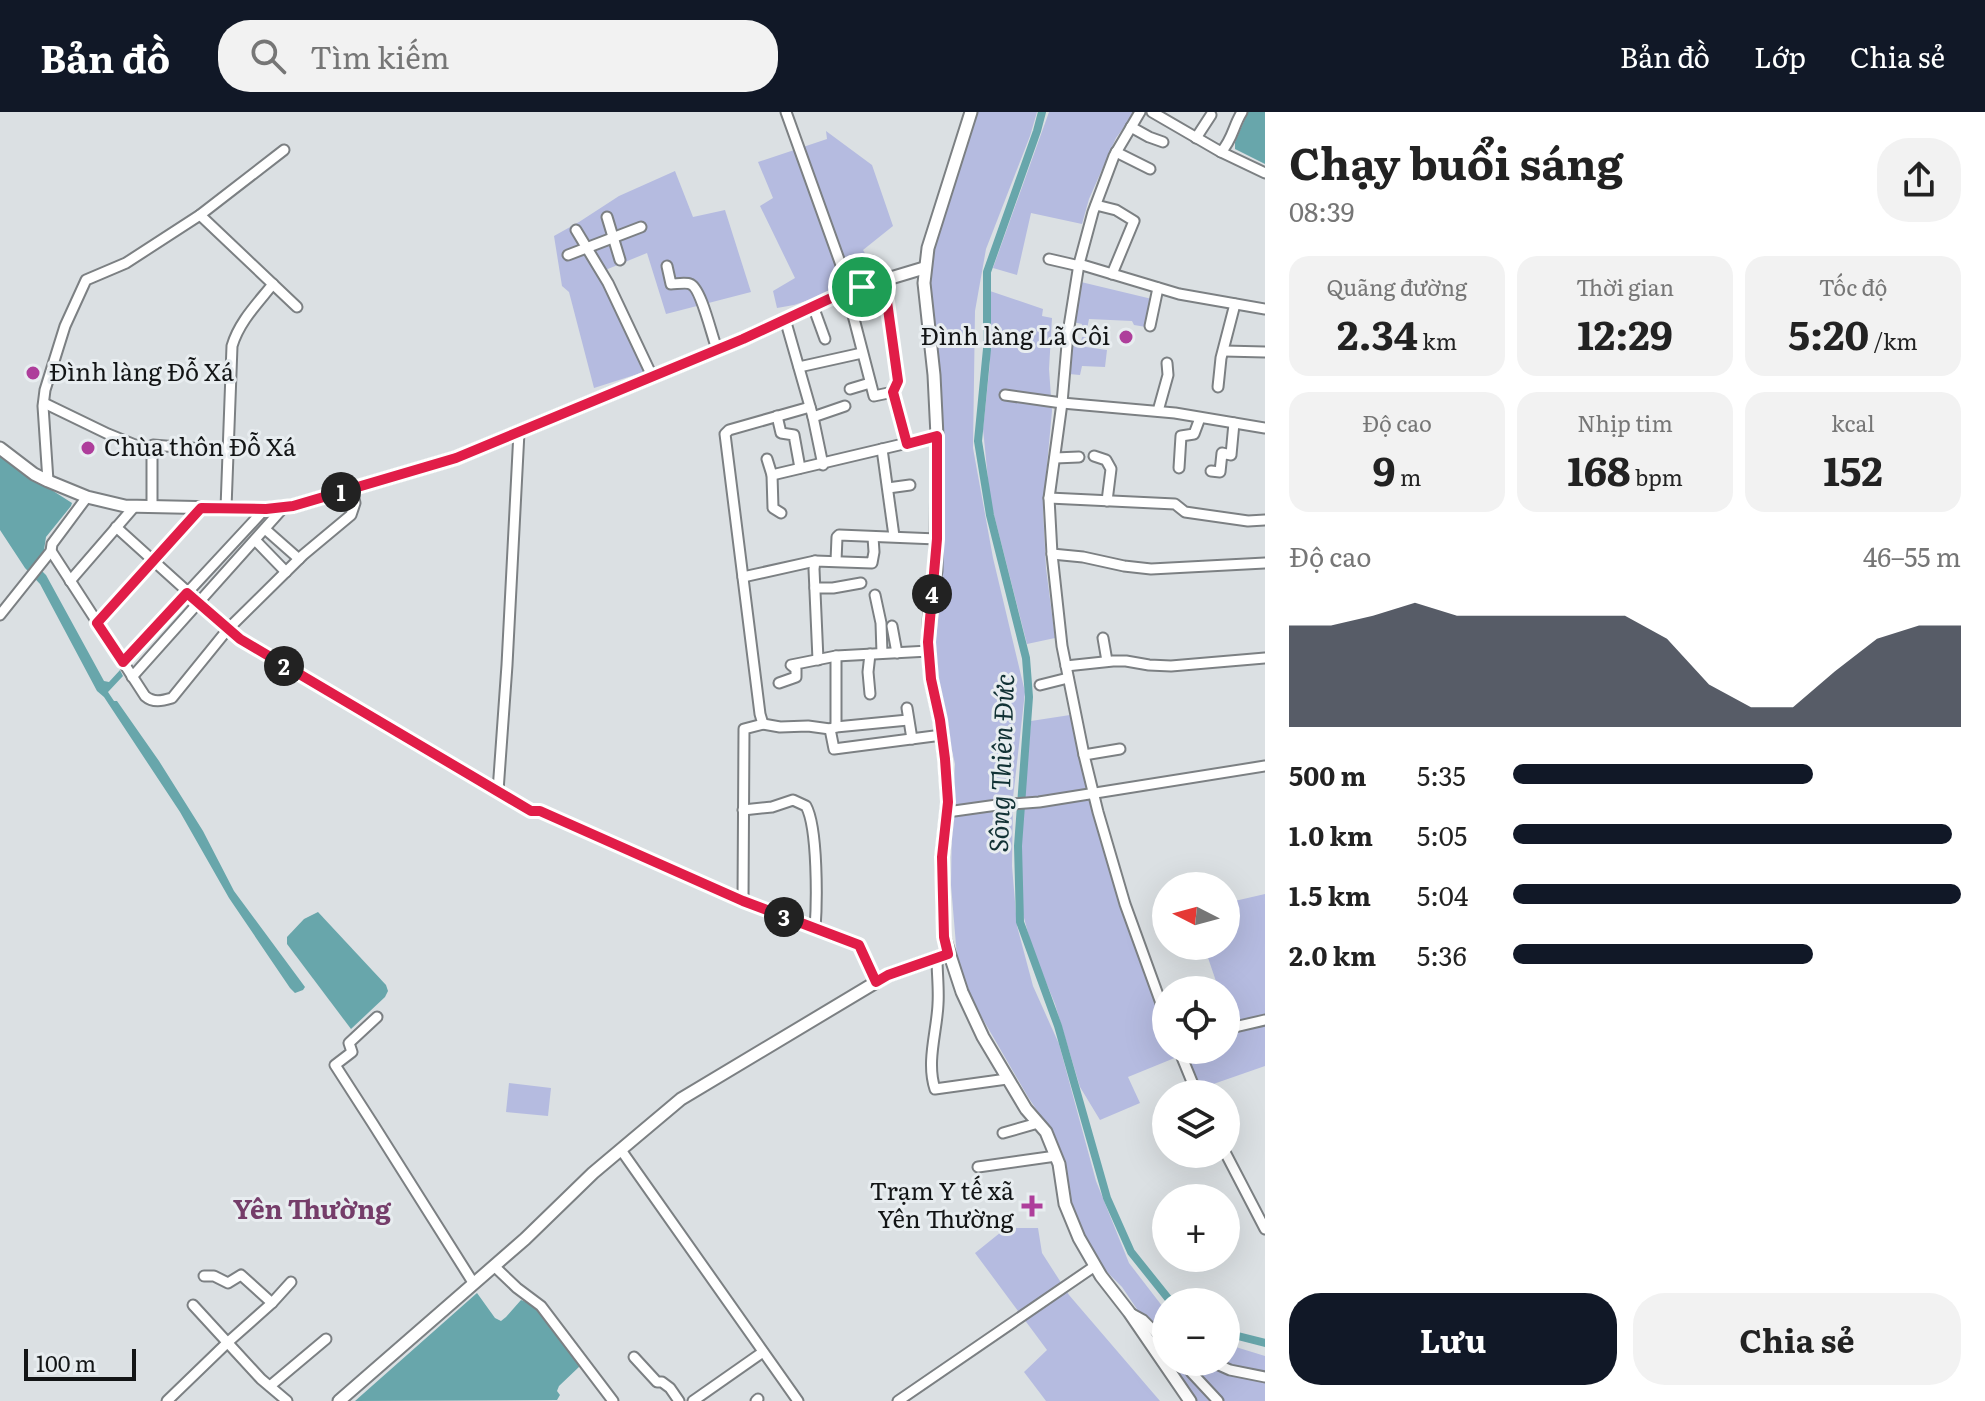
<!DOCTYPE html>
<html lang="vi">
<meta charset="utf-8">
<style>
:root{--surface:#fff;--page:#f2f2f2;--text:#222;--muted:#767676;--accent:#111827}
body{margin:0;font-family:Literata,serif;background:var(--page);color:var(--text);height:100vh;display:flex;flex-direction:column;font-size:30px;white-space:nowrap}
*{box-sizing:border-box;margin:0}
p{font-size:26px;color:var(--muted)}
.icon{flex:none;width:44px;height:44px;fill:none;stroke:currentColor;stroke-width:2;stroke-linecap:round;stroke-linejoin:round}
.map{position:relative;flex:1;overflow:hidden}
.sheet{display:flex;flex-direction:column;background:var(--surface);width:720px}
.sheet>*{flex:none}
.needle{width:52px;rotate:276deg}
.controls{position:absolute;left:1152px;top:760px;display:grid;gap:16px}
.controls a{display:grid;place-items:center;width:88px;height:88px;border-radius:50%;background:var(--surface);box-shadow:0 8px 32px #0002;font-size:40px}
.scale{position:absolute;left:24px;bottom:20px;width:112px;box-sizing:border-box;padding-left:8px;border:4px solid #131516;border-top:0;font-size:22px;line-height:28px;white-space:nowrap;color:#131516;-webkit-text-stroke:6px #e8edf0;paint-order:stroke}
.pin{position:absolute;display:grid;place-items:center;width:68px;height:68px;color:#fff;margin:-34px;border:4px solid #fff;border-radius:50%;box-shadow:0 2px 8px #0007}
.km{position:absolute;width:40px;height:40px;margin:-20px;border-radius:50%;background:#222;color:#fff;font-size:22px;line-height:40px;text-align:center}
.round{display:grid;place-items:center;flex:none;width:84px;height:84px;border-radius:32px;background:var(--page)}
.overview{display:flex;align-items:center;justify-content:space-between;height:136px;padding:0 24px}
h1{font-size:44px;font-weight:700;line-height:60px}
.stats{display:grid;grid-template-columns:repeat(3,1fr);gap:12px;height:136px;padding:8px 24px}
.stats div{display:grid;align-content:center;border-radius:20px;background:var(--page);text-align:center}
.stats b{font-size:40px;font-weight:700}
.stats small{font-size:22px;font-weight:400}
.stats p{font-size:22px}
.chart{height:224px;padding:16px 24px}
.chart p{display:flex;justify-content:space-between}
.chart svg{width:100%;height:144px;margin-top:8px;fill:var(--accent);opacity:.7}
.button{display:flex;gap:16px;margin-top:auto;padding:16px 24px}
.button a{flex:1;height:92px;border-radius:32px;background:var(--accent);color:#fff;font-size:32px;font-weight:700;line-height:92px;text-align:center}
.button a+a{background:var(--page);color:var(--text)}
ul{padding:0 24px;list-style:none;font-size:26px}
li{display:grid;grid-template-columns:128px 96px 1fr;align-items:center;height:60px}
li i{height:20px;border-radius:10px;background:var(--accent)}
header{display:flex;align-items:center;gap:48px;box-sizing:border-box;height:112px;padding:0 40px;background:var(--accent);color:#fff}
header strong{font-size:38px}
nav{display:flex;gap:44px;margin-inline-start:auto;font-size:28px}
.search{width:560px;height:72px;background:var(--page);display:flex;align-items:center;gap:20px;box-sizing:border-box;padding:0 28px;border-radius:32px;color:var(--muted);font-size:30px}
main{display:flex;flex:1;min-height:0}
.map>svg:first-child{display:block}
.green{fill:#b5bbe0}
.water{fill:#68a6ab}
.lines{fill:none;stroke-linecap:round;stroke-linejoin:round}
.canal{stroke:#68a6ab;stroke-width:8}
.minor-casing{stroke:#7c8083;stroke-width:13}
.major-casing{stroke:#7c8083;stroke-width:15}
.minor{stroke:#fff;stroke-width:9}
.major{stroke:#fff;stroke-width:11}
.route-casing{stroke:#fff;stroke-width:16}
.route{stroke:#e11d48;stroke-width:10}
.poi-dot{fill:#ae3e9b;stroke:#e8edf0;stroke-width:3}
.labels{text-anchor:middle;stroke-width:6;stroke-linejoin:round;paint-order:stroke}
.poi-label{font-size:24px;fill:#131516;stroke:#e8edf0;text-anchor:end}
.water-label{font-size:26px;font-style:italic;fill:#123235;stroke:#e8edf0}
.neighbourhood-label{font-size:26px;font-weight:bold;fill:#753d6a;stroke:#e8edf0}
</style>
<header>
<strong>Bản đồ</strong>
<div class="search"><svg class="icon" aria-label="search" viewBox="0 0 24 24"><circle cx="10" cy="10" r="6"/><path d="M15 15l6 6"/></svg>Tìm kiếm</div>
<nav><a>Bản đồ</a><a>Lớp</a><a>Chia sẻ</a></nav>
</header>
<main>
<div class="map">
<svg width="1265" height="1289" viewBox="0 0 1265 1289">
<rect width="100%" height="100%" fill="#dbe0e3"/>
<g class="green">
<path d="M978 0H1037L1030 24 986 137 975 199 973 336 993 446 1025 580 1013 686 1012 754 1017 814 1033 874 1059 932 1096 1069 1129 1151 1166 1199V1240L1122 1175 1099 1152 1075 1105 1056 1027 1028 985 970 885 957 845 951 773 952 708 955 652 939 580 934 544 943 465 939 394 930 150Z"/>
<path d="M1049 0H1135L1116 26 1089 87 1082 112 1031 101 1017 163 993 156Z"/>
<path d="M826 19 872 53 893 114 863 138 870 150 850 153 856 172 794 193 777 196 773 179 795 166 760 94 773 86 758 50 827 27Z"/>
<path d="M675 59 693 105 725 98 751 180 666 202 647 141 598 161 644 260 594 276 569 180 562 174 554 124 579 110 619 84Z"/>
<path d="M1081 170 1152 187 1146 215 1134 213 1132 209 1089 207 1087 217H1081L1082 212 1073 210Z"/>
<path d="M990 179 1043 197 1042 204 1052 206 1049 257 1052 299 1043 397 1046 456 1055 526 1027 532 990 387 983 317 990 251Z"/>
<path d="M1082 225H1086V235L1107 238 1105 255 1082 254 1080 263 1069 262 1073 230H1081Z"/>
<path d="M1070 603 1118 787 1166 915V938H1175L1177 945 1128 965 1140 991 1100 1008 1080 975 1055 892 1032 836 1023 802 1020 734 1031 609Z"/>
<path d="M1265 782V902L1231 911 1226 898V878H1219L1204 834H1226V791Z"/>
<path d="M1265 911V954L1199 977 1184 938H1226V920Z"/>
<path d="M509 971 551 976 548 1004 506 1000Z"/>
<path d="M1006 1116H1038L1042 1141 1069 1183 1160 1289H1046L1024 1260 1047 1238 975 1141Z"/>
<path d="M1226 1232 1265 1244V1289H1194L1173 1250H1226Z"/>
</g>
<g class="water">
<path d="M1248 0H1265V52L1235 37V30Z"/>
<path d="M0 342 14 354 72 391 71 394 46 425 41 458 46 463 104 569 109 570 120 558 123 564 108 580 114 589H117L159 649 203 719 234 779 305 875 303 878 295 881 290 876 229 786 180 700 104 585 97 579 40 472 25 456 0 418Z"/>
<path d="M318 800 386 873 388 879 385 885 351 917 287 832V825L304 807Z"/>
<path d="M477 1181 495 1206 501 1209 506 1205 521 1188C545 1196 565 1233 580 1254L559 1274 557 1279 560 1283 557 1288 355 1289Z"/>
</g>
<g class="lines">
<g class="canal">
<path d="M1042 0 1037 19 987 160V237L978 329 990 403 1026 546 1029 585 1018 734 1020 810 1058 914 1107 1086 1131 1140 1171 1190"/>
<path d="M1226 1221 1265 1231"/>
</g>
<defs>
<g id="minor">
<path d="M786 0 850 178 853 203 874 284 893 280"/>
<path d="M1140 0 1114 44 1093 100 1079 152 1068 221 1062 291 1049 386 1052 442 1062 534 1084 643 1098 700 1125 792 1166 905"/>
<path d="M1152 0 1221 40 1265 61"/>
<path d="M1131 15 1149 25 1163 30"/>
<path d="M1196 26 1211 3"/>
<path d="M1116 40 1150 57"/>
<path d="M1221 40C1233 27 1233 14 1242 0"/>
<path d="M1096 93 1116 98 1134 109 1112 162"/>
<path d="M200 103 297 195"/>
<path d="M607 105 620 148"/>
<path d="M576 118 608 171 652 264"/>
<path d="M568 143 641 115"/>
<path d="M1049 147 1075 153 1079 152 1179 182 1265 197"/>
<path d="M854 153 862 175"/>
<path d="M667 154 671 172C676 172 686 170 690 172 701 175 712 225 717 237"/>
<path d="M884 168 898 269 893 280 907 332"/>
<path d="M813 194 825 227"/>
<path d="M785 207 813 305 823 353"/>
<path d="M1150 214 1158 176"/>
<path d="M1224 239 1265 240"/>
<path d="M799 255 862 241"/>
<path d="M1218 275 1221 246 1235 192"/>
<path d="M850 277 870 271"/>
<path d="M1005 283 1062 291 1175 301 1265 316"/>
<path d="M44 291 108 322 152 340V395"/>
<path d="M1158 299 1168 263 1167 251"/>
<path d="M777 304 781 321 794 323 800 356"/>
<path d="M813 305 845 294"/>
<path d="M153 333 228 339"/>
<path d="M882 337 894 424"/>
<path d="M1094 344 1106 348 1111 357 1107 389"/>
<path d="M1055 346 1079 345"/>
<path d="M767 347 772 363 773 396 781 401"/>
<path d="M1179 356 1181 324 1194 322 1200 306"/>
<path d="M1211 359 1220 360 1222 341 1231 343 1234 311"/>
<path d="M772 363 937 324"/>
<path d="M48 369 43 294 45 278 65 214 86 168 126 151 200 103 284 38"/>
<path d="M888 376 910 373"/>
<path d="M1049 386 1175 392 1185 400 1248 409 1265 408"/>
<path d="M226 396 232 234C239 210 257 192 273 172"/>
<path d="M116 415 240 527 531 699H540L743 789 859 833 876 870"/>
<path d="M265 417 299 447"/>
<path d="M255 428 286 460"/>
<path d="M51 439 145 584C153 591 162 589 172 586L228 517 303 443 351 403 355 391 352 377"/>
<path d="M1052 442 1083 445 1124 454 1151 457 1265 451"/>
<path d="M815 449 814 457 818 548"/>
<path d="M836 449 837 425 839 423 937 427"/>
<path d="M743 465 815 449 872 451 874 440 873 425"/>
<path d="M70 469 134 395"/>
<path d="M815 476H833L861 471"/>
<path d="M875 483 881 511 882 541"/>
<path d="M0 503 51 439 52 432 87 385"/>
<path d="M97 511 201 396"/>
<path d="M892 514 897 541"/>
<path d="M1103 526 1107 549"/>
<path d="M836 544V615"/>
<path d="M123 550 265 397"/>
<path d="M1066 554 1113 549H1126L1149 553 1171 554 1265 546"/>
<path d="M132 565 284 395"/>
<path d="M779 571 796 565V557L791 553 836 544 929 539"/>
<path d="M1040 573 1068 566"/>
<path d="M870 582 868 560 870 542"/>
<path d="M907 596 912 627"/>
<path d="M763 612 760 602 725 322 729 318 810 295"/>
<path d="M830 617 834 637 942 623"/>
<path d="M1084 643 1120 637"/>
<path d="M498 679 507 553 519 320"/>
<path d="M743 698 772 695 793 688 806 694C818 716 817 791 815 817"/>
<path d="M947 700 997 693 1039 690 1265 654"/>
<path d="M743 789 744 617 763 612 780 615 808 614 830 617 836 615 908 608"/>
<path d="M937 846C937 861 939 877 938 892 937 919 926 950 935 977L1007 967"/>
<path d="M377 905 349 931 352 940 335 953 373 1012 474 1172"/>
<path d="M1226 917 1265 908"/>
<path d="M1179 938 1197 982"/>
<path d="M1003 1021 1038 1011"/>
<path d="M621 1038 798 1289"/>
<path d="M1226 1042 1265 1117"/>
<path d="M978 1055 1056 1044"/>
<path d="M494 1154 517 1176 541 1194 613 1289"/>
<path d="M204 1164H214L228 1171 241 1163 272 1191"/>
<path d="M193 1193 261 1267 287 1289"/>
<path d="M1132 1202 1143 1208 1166 1231"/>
<path d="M634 1245 657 1270H662L670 1276 679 1289"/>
<path d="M1185 1250 1191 1260 1218 1289"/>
<path d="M1212 1250 1230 1258 1265 1265"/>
<path d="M270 1274 326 1227"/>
<path d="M167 1289 227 1231 272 1191 291 1170"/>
<path d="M693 1289 763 1240"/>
<path d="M756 1289 758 1287"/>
<path d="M898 1289 1095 1154"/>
</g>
<g id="major">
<path d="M971 0 928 136 924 171 934 263 937 324 936 459 930 495 928 530 931 567 940 608 945 647 948 690 942 745 944 825 962 880 983 925 1026 997 1046 1020 1059 1052 1065 1092 1079 1126 1101 1164 1129 1200 1190 1289"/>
<path d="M0 336 34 362 48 369 87 385 125 394 266 397 293 394 456 346 743 227 844 180 924 156"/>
<path d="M339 1289 525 1127 593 1061 681 987 888 863 948 842"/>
</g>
</defs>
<use href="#minor" class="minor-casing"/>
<use href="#major" class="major-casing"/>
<use href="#minor" class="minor"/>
<use href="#major" class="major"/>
</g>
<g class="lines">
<defs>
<path id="route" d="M884 168 898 269 893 280 907 332 937 324V427L928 530 931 567 940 608 945 647 948 690 942 745 944 825 948 842 888 863 876 870 859 833 743 789 540 699H531L240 527 187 481 123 550 97 511 201 396 266 397 293 394 456 346 743 227 844 180Z"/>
</defs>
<use href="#route" class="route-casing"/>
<use href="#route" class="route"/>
</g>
<g class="poi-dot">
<circle cx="1126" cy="225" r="8"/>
<circle cx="33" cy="261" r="8"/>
<circle cx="88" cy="336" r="8"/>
<path d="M1028 1082h8v8h8v8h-8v8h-8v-8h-8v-8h8z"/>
</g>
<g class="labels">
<g class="poi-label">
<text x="1110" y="233">Đình làng Lã Côi</text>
<text x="49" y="269" text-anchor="start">Đình làng Đỗ Xá</text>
<text x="104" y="344" text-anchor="start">Chùa thôn Đỗ Xá</text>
<text x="1014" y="1088">Trạm Y tế xã<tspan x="1014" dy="28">Yên Thường</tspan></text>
</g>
<g class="water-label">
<text transform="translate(1002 651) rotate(-88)" y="9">Sông Thiên Đức</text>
</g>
<g class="neighbourhood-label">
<text x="312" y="1107">Yên Thường</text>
</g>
</g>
</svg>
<div class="controls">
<a><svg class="needle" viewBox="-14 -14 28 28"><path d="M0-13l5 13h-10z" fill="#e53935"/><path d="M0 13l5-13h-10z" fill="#767676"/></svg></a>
<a><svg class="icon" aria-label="locate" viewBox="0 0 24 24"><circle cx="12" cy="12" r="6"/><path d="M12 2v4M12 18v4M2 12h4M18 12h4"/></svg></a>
<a><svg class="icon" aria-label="layers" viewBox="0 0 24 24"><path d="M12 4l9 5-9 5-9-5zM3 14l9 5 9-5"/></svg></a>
<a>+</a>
<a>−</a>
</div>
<div class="scale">100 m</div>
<div class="pin" style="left:862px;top:175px;background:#1e9e55"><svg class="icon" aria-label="arrive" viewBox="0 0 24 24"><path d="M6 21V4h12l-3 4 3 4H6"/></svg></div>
<b class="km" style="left:341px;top:380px">1</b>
<b class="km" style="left:284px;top:554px">2</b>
<b class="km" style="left:784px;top:805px">3</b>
<b class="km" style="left:932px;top:482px">4</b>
</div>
<section class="sheet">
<div class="overview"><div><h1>Chạy buổi sáng</h1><p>08:39</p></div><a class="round"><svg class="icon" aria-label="share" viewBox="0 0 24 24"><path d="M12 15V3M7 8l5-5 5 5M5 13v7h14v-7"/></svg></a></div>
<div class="stats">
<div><p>Quãng đường</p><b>2.34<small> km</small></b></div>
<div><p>Thời gian</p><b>12:29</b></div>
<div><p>Tốc độ</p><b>5:20<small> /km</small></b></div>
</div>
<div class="stats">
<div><p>Độ cao</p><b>9<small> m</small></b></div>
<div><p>Nhịp tim</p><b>168<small> bpm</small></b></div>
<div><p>kcal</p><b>152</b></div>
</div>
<div class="chart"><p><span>Độ cao</span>46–55 m</p>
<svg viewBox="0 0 160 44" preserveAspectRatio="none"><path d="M0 44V13L10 13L20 10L30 6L40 10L50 10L60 10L70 10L80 10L90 17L100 31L110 38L120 38L130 27L140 17L150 13L160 13V44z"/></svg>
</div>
<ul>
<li><b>500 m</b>5:35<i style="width:67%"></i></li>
<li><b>1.0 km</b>5:05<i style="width:98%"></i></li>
<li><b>1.5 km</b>5:04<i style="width:100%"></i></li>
<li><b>2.0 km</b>5:36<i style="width:67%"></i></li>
</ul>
<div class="button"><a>Lưu</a><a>Chia sẻ</a></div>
</section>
</main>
